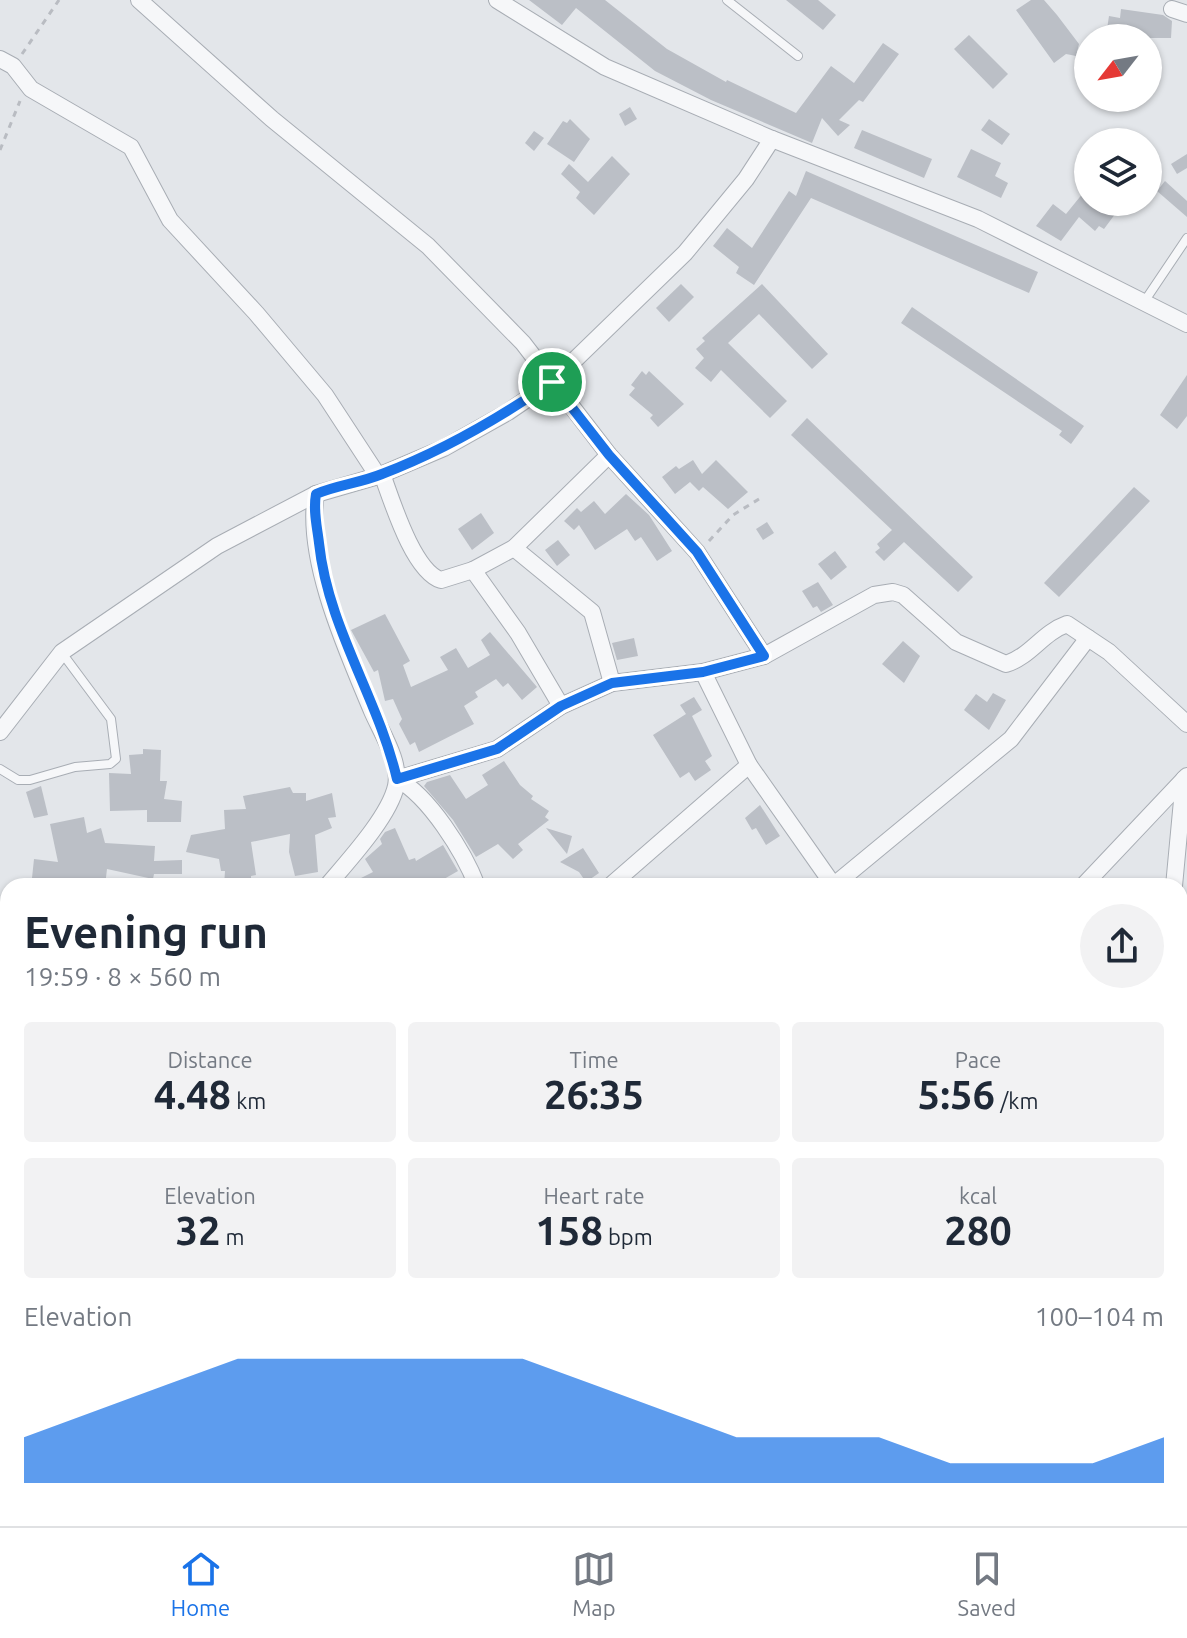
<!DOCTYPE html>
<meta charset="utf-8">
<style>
:root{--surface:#fff;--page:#f2f2f3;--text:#1f2937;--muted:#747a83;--line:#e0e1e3;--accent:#1a73e8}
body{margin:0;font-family:Ubuntu,sans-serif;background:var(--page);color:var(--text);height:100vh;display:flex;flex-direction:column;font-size:30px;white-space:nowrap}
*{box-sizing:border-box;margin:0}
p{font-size:26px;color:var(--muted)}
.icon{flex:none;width:44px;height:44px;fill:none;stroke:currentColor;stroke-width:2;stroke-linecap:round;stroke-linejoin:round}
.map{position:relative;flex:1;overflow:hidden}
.details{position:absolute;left:0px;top:878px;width:1188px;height:648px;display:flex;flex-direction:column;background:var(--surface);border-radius:24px 24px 0 0;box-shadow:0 2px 6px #0004}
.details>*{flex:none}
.needle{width:52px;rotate:239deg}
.tools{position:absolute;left:1074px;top:24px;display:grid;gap:16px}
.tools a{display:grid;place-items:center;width:88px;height:88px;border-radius:50%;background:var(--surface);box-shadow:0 2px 6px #0004;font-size:40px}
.pin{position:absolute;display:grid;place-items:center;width:68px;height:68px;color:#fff;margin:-34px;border:4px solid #fff;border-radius:50%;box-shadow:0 2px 8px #0007}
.round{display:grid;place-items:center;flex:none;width:84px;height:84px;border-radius:42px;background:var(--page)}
.headline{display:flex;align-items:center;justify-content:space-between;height:136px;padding:0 24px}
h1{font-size:44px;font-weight:700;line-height:60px}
.stats{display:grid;grid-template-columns:repeat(3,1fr);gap:12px;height:136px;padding:8px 24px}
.stats div{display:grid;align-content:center;border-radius:8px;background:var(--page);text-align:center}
.stats b{font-size:40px;font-weight:700}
.stats small{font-size:22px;font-weight:400}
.stats p{font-size:22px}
.chart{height:224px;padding:16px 24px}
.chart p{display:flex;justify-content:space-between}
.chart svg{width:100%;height:144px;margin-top:8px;fill:var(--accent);opacity:.7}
.tab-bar{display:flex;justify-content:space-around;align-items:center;height:112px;border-top:2px solid var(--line);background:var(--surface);font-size:22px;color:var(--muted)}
.tab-bar a{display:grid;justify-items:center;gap:4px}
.tab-bar .on{color:var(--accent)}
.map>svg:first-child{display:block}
.building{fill:#bbbfc6}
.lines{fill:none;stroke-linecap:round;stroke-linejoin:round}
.lane-casing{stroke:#a8adb4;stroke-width:10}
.street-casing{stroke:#a8adb4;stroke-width:18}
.path{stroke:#b9bcc2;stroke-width:3;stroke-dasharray:6 6;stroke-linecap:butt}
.lane{stroke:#f6f7f9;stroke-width:8}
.street{stroke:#f6f7f9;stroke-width:16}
.route-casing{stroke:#fff;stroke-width:16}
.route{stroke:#1a73e8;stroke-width:10}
</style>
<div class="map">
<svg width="1187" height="1526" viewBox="0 0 1187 1526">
<rect width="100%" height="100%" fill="#e3e6ea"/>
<g class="building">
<path d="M529 0H605L667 49 726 82 727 80 796 113 831 66 854 83 883 43 899 54 863 102 859 100 839 120 850 125 838 136 822 118 812 143 711 100 655 71 576 8 562 25Z"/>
<path d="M786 0H818L836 15 823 30Z"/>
<path d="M1031 0H1044L1057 15 1079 44 1076 56 1066 54 1054 63 1016 10Z"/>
<path d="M1121 9 1163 15 1172 21 1171 38H1122L1123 32 1107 29 1109 16 1120 18Z"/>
<path d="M969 35 1008 74 993 89 954 49Z"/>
<path d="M630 107 637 119 625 126 619 114Z"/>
<path d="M570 119 590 139 574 162 547 144 563 121 567 123Z"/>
<path d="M989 119 1010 134 1002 145 981 130Z"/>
<path d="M862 130 932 159 924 178 854 148Z"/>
<path d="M534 131 544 138 534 151 525 143Z"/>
<path d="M971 149 1001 163 995 176 1008 183 1001 198 957 177Z"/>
<path d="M1187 154V168L1177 174 1171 164Z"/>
<path d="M612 156 630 174 594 215 576 198 580 192 561 174 569 164 588 182Z"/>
<path d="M806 171 1038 272 1029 293 811 198 754 285 736 273 739 267 713 246 727 228 752 248 789 191 796 196Z"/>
<path d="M1165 181 1187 201V217L1157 191Z"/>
<path d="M1088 187V202H1124L1104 229 1099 226 1095 231 1079 217 1061 241 1036 226 1053 204 1066 214Z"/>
<path d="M681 284 694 297 669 322 656 308Z"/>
<path d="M762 284 828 354 812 369 759 314 728 343 787 401 770 418 721 370 711 382 695 368 704 358 696 349 705 341 702 338Z"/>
<path d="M912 307 1084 426 1071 444 1059 435 1062 431 901 323Z"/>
<path d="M642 371 646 375 649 371 684 404 658 427 650 418 653 415 629 395 635 388 631 385Z"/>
<path d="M1187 375V416L1177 429 1160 415Z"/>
<path d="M807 418 973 577 958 592 904 542 884 561 875 552 880 548 877 544 892 530 791 435Z"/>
<path d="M693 460 702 474 716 460 748 492 728 509 703 487 699 491 690 482 675 494 662 477 676 466 679 469Z"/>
<path d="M1134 487 1150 501 1059 597 1044 583Z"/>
<path d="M626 494 649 515 672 551 657 561 641 537 635 541 627 529 595 550 579 525 574 530 564 521 577 508 581 512 594 501 605 514Z"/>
<path d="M481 513 494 533 472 550 458 529Z"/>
<path d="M767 522 774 533 763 540 756 529Z"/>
<path d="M558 540 570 555 557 566 545 550Z"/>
<path d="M835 551 847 567 831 580 818 564Z"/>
<path d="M818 582 833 605 821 612 817 606 813 608 802 591Z"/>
<path d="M385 614 410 661 403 665 411 687 448 670 440 657 456 648 468 668 490 655 481 640 490 632 537 687 522 700 508 683 503 687 496 679 475 692 478 697 464 706 474 724 419 752 415 742 410 745 399 724 402 719 393 699 385 701 378 670 374 672 351 630Z"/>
<path d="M634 638 638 656 617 660 612 643Z"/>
<path d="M903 641 920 656 904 683 882 664Z"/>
<path d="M993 693 1006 700 989 730 964 710 976 694 987 702Z"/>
<path d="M694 697 702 710 692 716 712 756 705 761 711 770 695 781 689 772 680 778 653 735 686 714 680 705Z"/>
<path d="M143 749 161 750 160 781H167L164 799 182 801 181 822H147V810L110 811 109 773 131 774 129 755 143 754Z"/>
<path d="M504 761 520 785 533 796 531 799 549 811 545 817 549 820 518 844 523 850 513 859 498 844 476 857 453 820 424 786 427 782 450 775 466 799 488 785 482 775Z"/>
<path d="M41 786 48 815 34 818 26 792Z"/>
<path d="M290 787 293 793H306V801L332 793 336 817 328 818 332 828 315 835 318 872 295 876 289 852 290 834 251 842 256 875 251 876V886H224L225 871H221L219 859 186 852 191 835 225 829 224 810 246 809 243 796Z"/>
<path d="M760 805 780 836 766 845 756 828 752 830 745 818Z"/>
<path d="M84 817 87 833 101 828 105 843 155 846 154 861 182 860V874H154L153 879 107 869 105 886H81L82 879 79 878H32L34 859 58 862 50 824Z"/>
<path d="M395 828 409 860 415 858 416 861 443 845 458 871 437 883 434 878 418 886H345L373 872 365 859 382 844 380 839 385 832Z"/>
<path d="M546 828 572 836 567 854Z"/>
<path d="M583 848 599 873 586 882 579 872 560 862Z"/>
</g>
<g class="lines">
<defs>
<g id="lane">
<path d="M727 0 798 56"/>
<path d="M1144 302 1187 238"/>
<path d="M0 769 18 780H30L75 767 110 764 116 759 111 719 62 653"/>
<path d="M1180 1060 1187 1051"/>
</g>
<g id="street">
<path d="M139 0 272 119 428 246 523 343 609 455 697 552 764 656"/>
<path d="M497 0 605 67 772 139 978 219 1187 324"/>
<path d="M1172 9 1187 14"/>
<path d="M0 59 13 66 31 89 131 147 170 220 256 313 325 395 378 476"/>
<path d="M382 474C392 501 413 571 441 580L473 570"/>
<path d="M514 548 592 612 612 683"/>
<path d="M703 672 749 765 834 886"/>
<path d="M561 706 518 633 473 570 514 548 609 455"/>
<path d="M0 732 62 652 217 546 316 494"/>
<path d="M397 779 497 749 561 706 612 683 703 672 764 656 874 595 893 592 903 595 956 642 1006 664C1031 656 1042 633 1067 624L1109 652 1187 724"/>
<path d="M397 779C429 796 464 852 477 886"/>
<path d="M327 886C348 861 389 817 396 786 401 762 381 732 372 711 347 651 305 559 316 494L378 476 444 448 508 412 552 382 685 253 746 179 772 139"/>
<path d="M610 886 749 765"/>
<path d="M833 886 1011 739 1088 638"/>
<path d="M1083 886 1187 776"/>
<path d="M1174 886 1184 779"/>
<path d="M0 1001 8 996"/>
<path d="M0 1223 8 1249"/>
<path d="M0 1292 8 1287"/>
<path d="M0 1381 8 1391"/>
<path d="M215 1518 219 1526"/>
<path d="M461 1518 472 1526"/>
<path d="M656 1518 666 1526"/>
<path d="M6 1526 15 1518"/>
<path d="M124 1526 134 1518"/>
<path d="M344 1526 351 1518"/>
<path d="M845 1526 851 1518"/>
</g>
</defs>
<use href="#lane" class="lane-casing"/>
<use href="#street" class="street-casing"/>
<g class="path">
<path d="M22 54 59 0"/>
<path d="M0 150 20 101"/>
<path d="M709 541 733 515 759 499"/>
<path d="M1180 1456 1187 1488"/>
</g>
<use href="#lane" class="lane"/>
<use href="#street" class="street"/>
</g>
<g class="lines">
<defs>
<path id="route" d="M552 382 609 455 697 552 764 656 703 672 612 683 561 706 497 749 397 779C378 698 328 628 319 543 317 526 313 511 316 494 337 485 360 483 382 474 443 451 498 419 552 382Z"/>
</defs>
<use href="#route" class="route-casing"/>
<use href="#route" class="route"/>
</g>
</svg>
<div class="tools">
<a><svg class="needle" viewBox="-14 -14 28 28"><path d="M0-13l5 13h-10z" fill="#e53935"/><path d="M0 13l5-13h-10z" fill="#747a83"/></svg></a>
<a><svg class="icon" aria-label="layers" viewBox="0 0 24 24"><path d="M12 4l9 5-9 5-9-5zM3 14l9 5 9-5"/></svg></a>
</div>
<div class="pin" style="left:552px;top:382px;background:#1e9e55"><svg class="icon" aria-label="arrive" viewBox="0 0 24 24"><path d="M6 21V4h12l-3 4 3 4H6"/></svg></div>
<section class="details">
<div class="headline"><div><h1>Evening run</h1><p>19:59 · 8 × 560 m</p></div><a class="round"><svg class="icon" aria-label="share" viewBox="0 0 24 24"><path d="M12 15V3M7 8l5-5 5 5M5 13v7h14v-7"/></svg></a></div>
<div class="stats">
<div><p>Distance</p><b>4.48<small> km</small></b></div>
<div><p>Time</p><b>26:35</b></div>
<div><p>Pace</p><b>5:56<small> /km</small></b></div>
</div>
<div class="stats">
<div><p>Elevation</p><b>32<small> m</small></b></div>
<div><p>Heart rate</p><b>158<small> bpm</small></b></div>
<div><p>kcal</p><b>280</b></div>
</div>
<div class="chart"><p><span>Elevation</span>100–104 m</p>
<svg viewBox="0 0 160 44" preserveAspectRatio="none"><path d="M0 44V30L10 22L20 14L30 6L40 6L50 6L60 6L70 6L80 14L90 22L100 30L110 30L120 30L130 38L140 38L150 38L160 30V44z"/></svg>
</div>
</section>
</div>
<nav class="tab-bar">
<a class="on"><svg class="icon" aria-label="home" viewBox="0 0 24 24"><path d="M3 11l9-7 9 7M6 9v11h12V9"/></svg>Home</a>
<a><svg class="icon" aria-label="map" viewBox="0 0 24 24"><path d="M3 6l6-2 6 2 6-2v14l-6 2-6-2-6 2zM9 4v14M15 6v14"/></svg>Map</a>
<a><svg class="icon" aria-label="saved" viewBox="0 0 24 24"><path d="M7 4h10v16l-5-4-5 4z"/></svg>Saved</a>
</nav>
